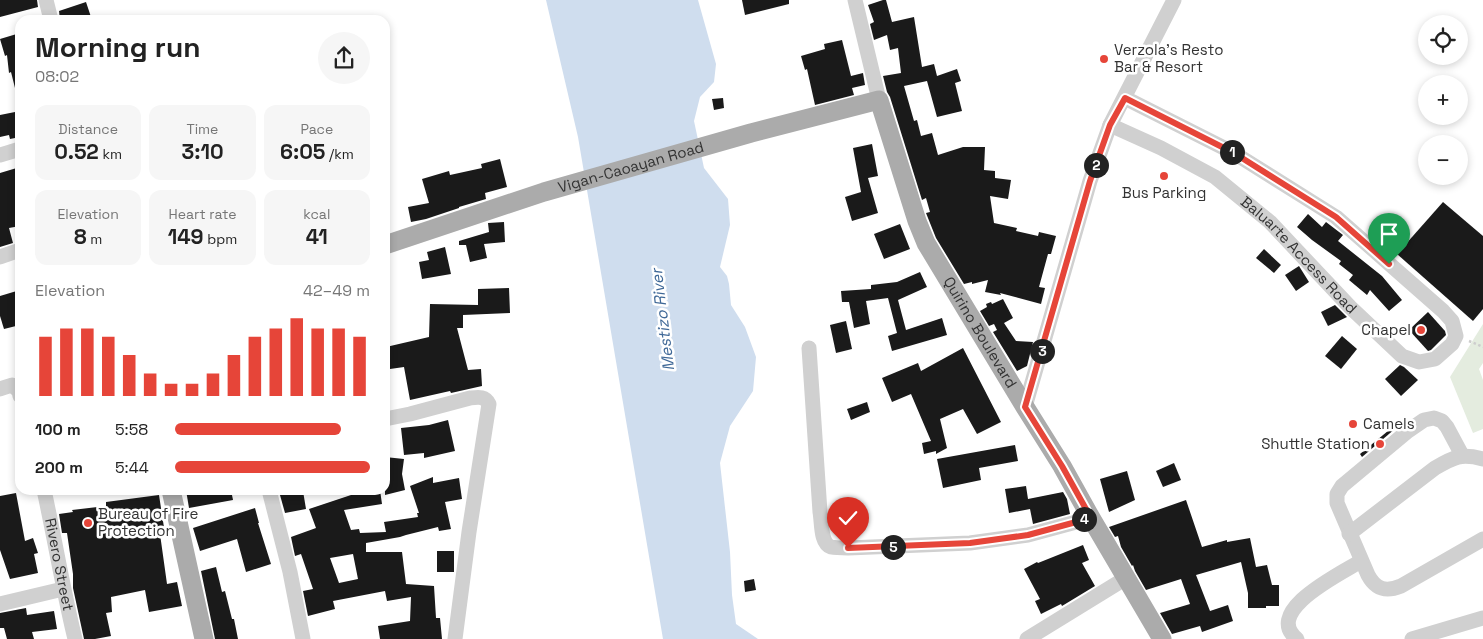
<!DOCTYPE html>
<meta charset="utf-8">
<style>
:root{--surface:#fff;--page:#f6f6f6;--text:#222;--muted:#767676;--accent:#e64539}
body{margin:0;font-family:"Space Grotesk",sans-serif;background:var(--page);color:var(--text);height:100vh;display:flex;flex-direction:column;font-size:19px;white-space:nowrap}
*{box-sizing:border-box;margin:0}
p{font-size:16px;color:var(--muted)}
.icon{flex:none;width:28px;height:28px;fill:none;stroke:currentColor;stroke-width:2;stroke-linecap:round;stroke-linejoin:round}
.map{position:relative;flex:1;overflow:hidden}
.details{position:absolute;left:15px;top:15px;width:375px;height:480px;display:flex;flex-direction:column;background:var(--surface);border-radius:15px;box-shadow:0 2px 8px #0003}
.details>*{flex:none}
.tools{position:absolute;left:1418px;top:15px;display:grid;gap:10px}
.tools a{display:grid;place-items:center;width:50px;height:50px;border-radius:50%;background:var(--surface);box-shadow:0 2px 8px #0003;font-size:25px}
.pin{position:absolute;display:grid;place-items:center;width:42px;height:42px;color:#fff;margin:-51px -21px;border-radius:50% 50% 50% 0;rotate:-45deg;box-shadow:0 0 5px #0007}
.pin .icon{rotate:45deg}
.km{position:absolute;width:25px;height:25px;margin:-12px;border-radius:50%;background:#222;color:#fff;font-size:14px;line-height:25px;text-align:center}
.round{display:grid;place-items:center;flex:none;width:52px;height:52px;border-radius:26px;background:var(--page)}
.head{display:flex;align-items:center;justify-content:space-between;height:85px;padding:0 20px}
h1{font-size:28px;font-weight:700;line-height:38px}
.metrics{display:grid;grid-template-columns:repeat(3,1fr);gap:8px;height:85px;padding:5px 20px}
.metrics div{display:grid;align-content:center;border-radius:12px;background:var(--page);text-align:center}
.metrics b{font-size:21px;font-weight:700}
.metrics small{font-size:14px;font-weight:400}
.metrics p{font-size:14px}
.chart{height:140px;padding:10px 20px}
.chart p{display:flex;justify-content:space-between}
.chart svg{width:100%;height:90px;margin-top:5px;stroke:var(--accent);stroke-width:6}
ul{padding:0 20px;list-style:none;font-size:16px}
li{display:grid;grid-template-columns:80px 60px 1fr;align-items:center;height:38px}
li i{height:12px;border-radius:6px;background:var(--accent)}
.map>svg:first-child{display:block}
.green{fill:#e4ecdf}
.water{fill:#cfddee}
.building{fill:#1a1a1a;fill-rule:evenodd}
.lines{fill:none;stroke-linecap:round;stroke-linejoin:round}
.path{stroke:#cdcdcd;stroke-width:2.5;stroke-dasharray:2.5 2.5;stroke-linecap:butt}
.minor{stroke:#d0d0d0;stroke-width:15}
.major{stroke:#ababab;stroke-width:19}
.route-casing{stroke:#fff;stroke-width:10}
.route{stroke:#e64539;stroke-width:6}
.poi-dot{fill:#e64539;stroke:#fff;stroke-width:2}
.labels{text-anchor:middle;stroke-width:5;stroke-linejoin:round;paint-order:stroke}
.poi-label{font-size:15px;fill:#333;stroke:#fff;text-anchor:start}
.street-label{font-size:15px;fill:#333;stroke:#fff}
.water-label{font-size:16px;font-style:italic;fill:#3f6897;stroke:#fff}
</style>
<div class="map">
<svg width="1483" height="639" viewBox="0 0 1483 639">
<rect width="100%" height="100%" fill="#fff"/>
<path class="green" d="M1483 324V363L1479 369 1483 380V429L1473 433 1450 377Z"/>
<path class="water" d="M546 0H698L716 64 714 82 700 97 694 121 704 168 728 199 730 225 720 267 727 276 729 284 731 305 745 327 756 357 753 391 730 426 720 463 730 552 732 595 736 624 758 639H663L578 137Z"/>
<g class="building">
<path d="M0 0H37L38 7 0 17Z"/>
<path d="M742 0H789V4L745 15Z"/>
<path d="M883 0H886L892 22 914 17 922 67 934 64 937 76 957 69 961 81 955 83 962 111 937 117 927 81 904 86 914 121 917 120 921 136 932 133 938 155 963 147H985L984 170 995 171V178L1011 180 1008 199 990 196 994 223 1017 228 1016 231 1038 236 1039 232 1056 236 1051 254H1048L1039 287 1045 288 1041 304 1000 293 1001 295 985 292 988 280 972 284V282L964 284 936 238 926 213 930 212 926 198 922 200 890 97 887 92 883 76 901 73 898 48 890 50 887 35 874 40 870 24 874 22 868 5Z"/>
<path d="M86 2 91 17 82 20H60L59 11Z"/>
<path d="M20 33V91L16 92 11 72 9 73 7 55 5 56 0 39Z"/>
<path d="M842 40 851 76 863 73 865 85 852 88 854 95 815 105 807 69 805 70 801 56 825 49 824 44Z"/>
<path d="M723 98 724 108 714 110 712 99Z"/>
<path d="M20 111V137L10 139 9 135 0 137V115Z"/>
<path d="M872 144 878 176 868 178 878 213 852 221 845 197 861 192 853 148Z"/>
<path d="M500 159 507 187 485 193 486 199 459 207V208L426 219 411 222 408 207 429 203 422 179 449 171 450 175 482 168 481 164Z"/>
<path d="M20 167V226L9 228 13 243 0 247V173Z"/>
<path d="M1443 202 1483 236V309L1473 321 1397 254Z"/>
<path d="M1308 214 1322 227 1326 222 1343 235 1338 241 1382 276 1402 300 1389 311 1370 290 1367 295 1349 280 1353 275 1339 264 1341 261 1312 240 1297 227Z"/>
<path d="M504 222 505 242 484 244 487 258 470 262 466 245H459V241L489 232 488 223Z"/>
<path d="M900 224 910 249 884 259 874 234Z"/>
<path d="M445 247 451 274 422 279 419 262 429 260 427 252Z"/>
<path d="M1264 249 1281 265 1274 273 1256 258Z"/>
<path d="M1299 266 1309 282 1296 291 1285 275Z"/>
<path d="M920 272 927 287 898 300 906 330 942 318 947 335 892 351 888 336 897 333 888 298 866 301 870 324 854 328 849 302H842L841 291 871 289V285L897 282Z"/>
<path d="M509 288 510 313 463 315V328H457L468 370 481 369 482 386 451 393 450 391 410 400 404 367 390 369 386 347 429 337 430 304 478 305V289Z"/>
<path d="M20 290V325L4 329 0 316V296Z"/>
<path d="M1003 299 1013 318 1004 323 1016 341 1033 342 1027 366 1017 371 993 332 997 330 994 324 989 326 980 311 987 307 986 304 991 302 992 304Z"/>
<path d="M1335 305 1347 317 1328 326 1321 312Z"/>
<path d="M1428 312 1445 331 1446 335 1431 350 1428 351 1409 330Z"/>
<path d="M846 321 852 349 836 353 830 325Z"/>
<path d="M1342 336 1357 349 1341 369 1325 356Z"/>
<path d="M963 348 1001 422 977 434 963 409 940 419 947 448 936 454V451L924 454 922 443 931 441 911 394 892 402 882 378 918 363 921 371Z"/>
<path d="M1400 365 1404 367 1418 380 1401 396 1385 379Z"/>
<path d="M867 402 870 412 851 420 847 409Z"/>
<path d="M448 420 455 451 424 458V453L404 455 401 428 429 425Z"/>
<path d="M1394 426 1396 428 1362 457 1360 454Z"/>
<path d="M1015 445 1018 461 979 468 981 480 943 488 937 459Z"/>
<path d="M385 457 404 459 402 474 405 490 385 495Z"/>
<path d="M1174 463 1181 480 1163 487 1156 471Z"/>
<path d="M1127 471 1135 500 1109 512 1100 479Z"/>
<path d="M433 477V483L459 478 462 499 445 502 451 529 439 531 438 527 406 535 400 537 366 543V552H402L406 584 434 586 436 618H440L442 639H380L378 626 410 621 411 597 387 601 385 591 333 601 335 609 308 616 303 591 313 589 301 554 295 556 291 537 316 528 309 509 354 494 353 490H380L382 504 344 510 351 530 359 529 360 533 386 532 384 522 418 517 417 513H419L410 486ZM353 554 358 579 339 583 330 558Z"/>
<path d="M1026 486 1028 499 1063 492 1067 499 1070 514 1033 524 1030 509 1009 513 1005 489Z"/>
<path d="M186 490H231L233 500 189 508Z"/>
<path d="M303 491 306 509 285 513 280 495Z"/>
<path d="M16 493 25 541 33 538 38 553 34 554 38 573 10 579 0 550V496Z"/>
<path d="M159 495 165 534H160L167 584 177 582 182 606 149 612 145 590 111 597 112 612 106 613 111 636 95 639H84L73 588V574L67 533H62L59 514 73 512 72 510 106 506V502Z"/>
<path d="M1186 500 1202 547 1227 540V542L1250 538 1256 567 1267 565 1272 585H1279V606H1266V608H1248V593L1241 562 1196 575 1210 611 1228 605 1233 621 1202 632 1200 626 1172 634 1160 613 1190 604 1181 579 1146 590 1135 571 1133 565 1132 566 1121 547 1118 536 1115 537 1109 527Z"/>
<path d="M255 508 259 523H258L271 564 246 572 237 539 200 551 193 528Z"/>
<path d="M1083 545 1089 560 1082 563 1095 586 1062 606 1061 604 1041 614 1035 601 1040 599 1024 569 1037 562 1038 563Z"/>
<rect x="437" y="551" width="17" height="21"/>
<path d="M216 567 222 592 225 591 232 619H234L238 639H215L201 571Z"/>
<path d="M754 579 756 590 745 592 744 581Z"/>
<path d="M26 608 27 615 54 611 57 629 32 632 34 639H7L4 628H0V613Z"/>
</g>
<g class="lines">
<path class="path" d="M1469 341 1483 347"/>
<g class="minor">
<path d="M46 0 51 20"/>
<path d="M855 0 879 100"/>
<path id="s1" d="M1110 125 1161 148 1215 177 1270 222 1350 307 1402 356 1419 362 1435 359 1452 344 1456 336 1452 321 1443 311 1336 217 1234 153 1125 98"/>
<path d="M0 155 20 149"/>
<path d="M0 257 20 250"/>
<path d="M809 348 820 512C822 522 820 543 831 547 836 548 842 548 848 548L970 543 1028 535 1091 518"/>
<path d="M0 389 12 385 19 391 20 396"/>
<path d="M1025 407 1090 181 1110 125 1174 0"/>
<path d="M385 419 410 414 470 398C479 397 485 396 489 404L469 532 455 639"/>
<path d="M1462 455 1447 427 1442 421 1434 418 1424 420 1408 431 1342 486 1337 494V503L1368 575C1376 590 1386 592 1401 586L1483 539"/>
<path id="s2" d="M44 490C55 540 63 590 75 639"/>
<path d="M269 490 290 572 303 639"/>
<path d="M1349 534 1435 468C1454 457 1461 453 1483 459"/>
<path d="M0 604 63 589"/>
<path d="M1027 639 1126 578"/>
<path d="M1297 639C1262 611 1342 573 1361 561"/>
<path d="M1412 639 1483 618"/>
</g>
<g class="major">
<path id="s3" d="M385 245 544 192 751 133 879 100 917 221 926 243 1025 407 1062 466 1091 518 1162 639"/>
<path d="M171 490 204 639"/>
</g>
</g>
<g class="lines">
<defs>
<path id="route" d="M848 548 970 543 1028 535 1091 518 1062 466 1025 407 1090 181 1110 125 1125 98 1234 153 1336 217 1389 264"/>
</defs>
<use href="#route" class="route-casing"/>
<use href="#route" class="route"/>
</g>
<g class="poi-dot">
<circle cx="1104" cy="59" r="5"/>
<circle cx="1164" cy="176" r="5"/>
<circle cx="1421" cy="330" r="5"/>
<circle cx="1353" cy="424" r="5"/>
<circle cx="1380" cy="444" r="5"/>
<circle cx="88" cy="523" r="5"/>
</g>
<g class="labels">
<g class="poi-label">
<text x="1114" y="55">Verzola's Resto<tspan x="1114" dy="17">Bar &amp; Resort</tspan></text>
<text x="1164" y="198" text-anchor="middle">Bus Parking</text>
<text x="1411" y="335" text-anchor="end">Chapel</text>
<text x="1363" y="429">Camels</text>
<text x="1370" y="449" text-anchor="end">Shuttle Station</text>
<text x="98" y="519">Bureau of Fire<tspan x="98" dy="17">Protection</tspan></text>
</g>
<g class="street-label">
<text dy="5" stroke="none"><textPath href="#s3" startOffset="258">Vigan-Caoayan Road</textPath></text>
<text dy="5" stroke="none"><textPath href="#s1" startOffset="232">Baluarte Access Road</textPath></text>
<text dy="5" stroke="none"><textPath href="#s3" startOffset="770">Quirino Boulevard</textPath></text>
<text dy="5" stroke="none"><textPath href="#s2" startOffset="76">Rivero Street</textPath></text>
</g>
<g class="water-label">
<text transform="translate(662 320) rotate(-97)" y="6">Mestizo River</text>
</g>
</g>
</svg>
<div class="tools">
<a><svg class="icon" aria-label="locate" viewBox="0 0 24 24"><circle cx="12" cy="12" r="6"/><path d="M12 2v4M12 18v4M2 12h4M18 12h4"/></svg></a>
<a>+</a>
<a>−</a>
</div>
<div class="pin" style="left:1389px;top:264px;background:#1e9e55"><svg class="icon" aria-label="arrive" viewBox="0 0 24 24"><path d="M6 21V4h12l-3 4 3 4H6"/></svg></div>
<div class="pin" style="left:848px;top:548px;background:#d93025"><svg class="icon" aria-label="check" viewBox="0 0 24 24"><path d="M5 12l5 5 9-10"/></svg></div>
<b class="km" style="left:1232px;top:152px">1</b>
<b class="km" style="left:1096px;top:165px">2</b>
<b class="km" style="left:1042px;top:351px">3</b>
<b class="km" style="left:1084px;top:519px">4</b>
<b class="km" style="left:893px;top:547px">5</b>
<section class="details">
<div class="head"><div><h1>Morning run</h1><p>08:02</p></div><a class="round"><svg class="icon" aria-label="share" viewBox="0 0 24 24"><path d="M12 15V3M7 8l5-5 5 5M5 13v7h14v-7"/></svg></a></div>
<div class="metrics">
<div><p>Distance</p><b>0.52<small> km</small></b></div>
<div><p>Time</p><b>3:10</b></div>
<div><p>Pace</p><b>6:05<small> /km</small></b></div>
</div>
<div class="metrics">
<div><p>Elevation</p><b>8<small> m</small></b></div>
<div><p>Heart rate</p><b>149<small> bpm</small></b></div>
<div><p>kcal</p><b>41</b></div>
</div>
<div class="chart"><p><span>Elevation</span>42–49 m</p>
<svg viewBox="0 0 160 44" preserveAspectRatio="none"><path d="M5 44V15M15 44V11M25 44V11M35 44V15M45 44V24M55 44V33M65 44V38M75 44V38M85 44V33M95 44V24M105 44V15M115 44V11M125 44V6M135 44V11M145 44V11M155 44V15"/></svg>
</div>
<ul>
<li><b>100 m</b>5:58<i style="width:85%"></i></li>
<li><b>200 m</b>5:44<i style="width:100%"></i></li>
</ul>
</section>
</div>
